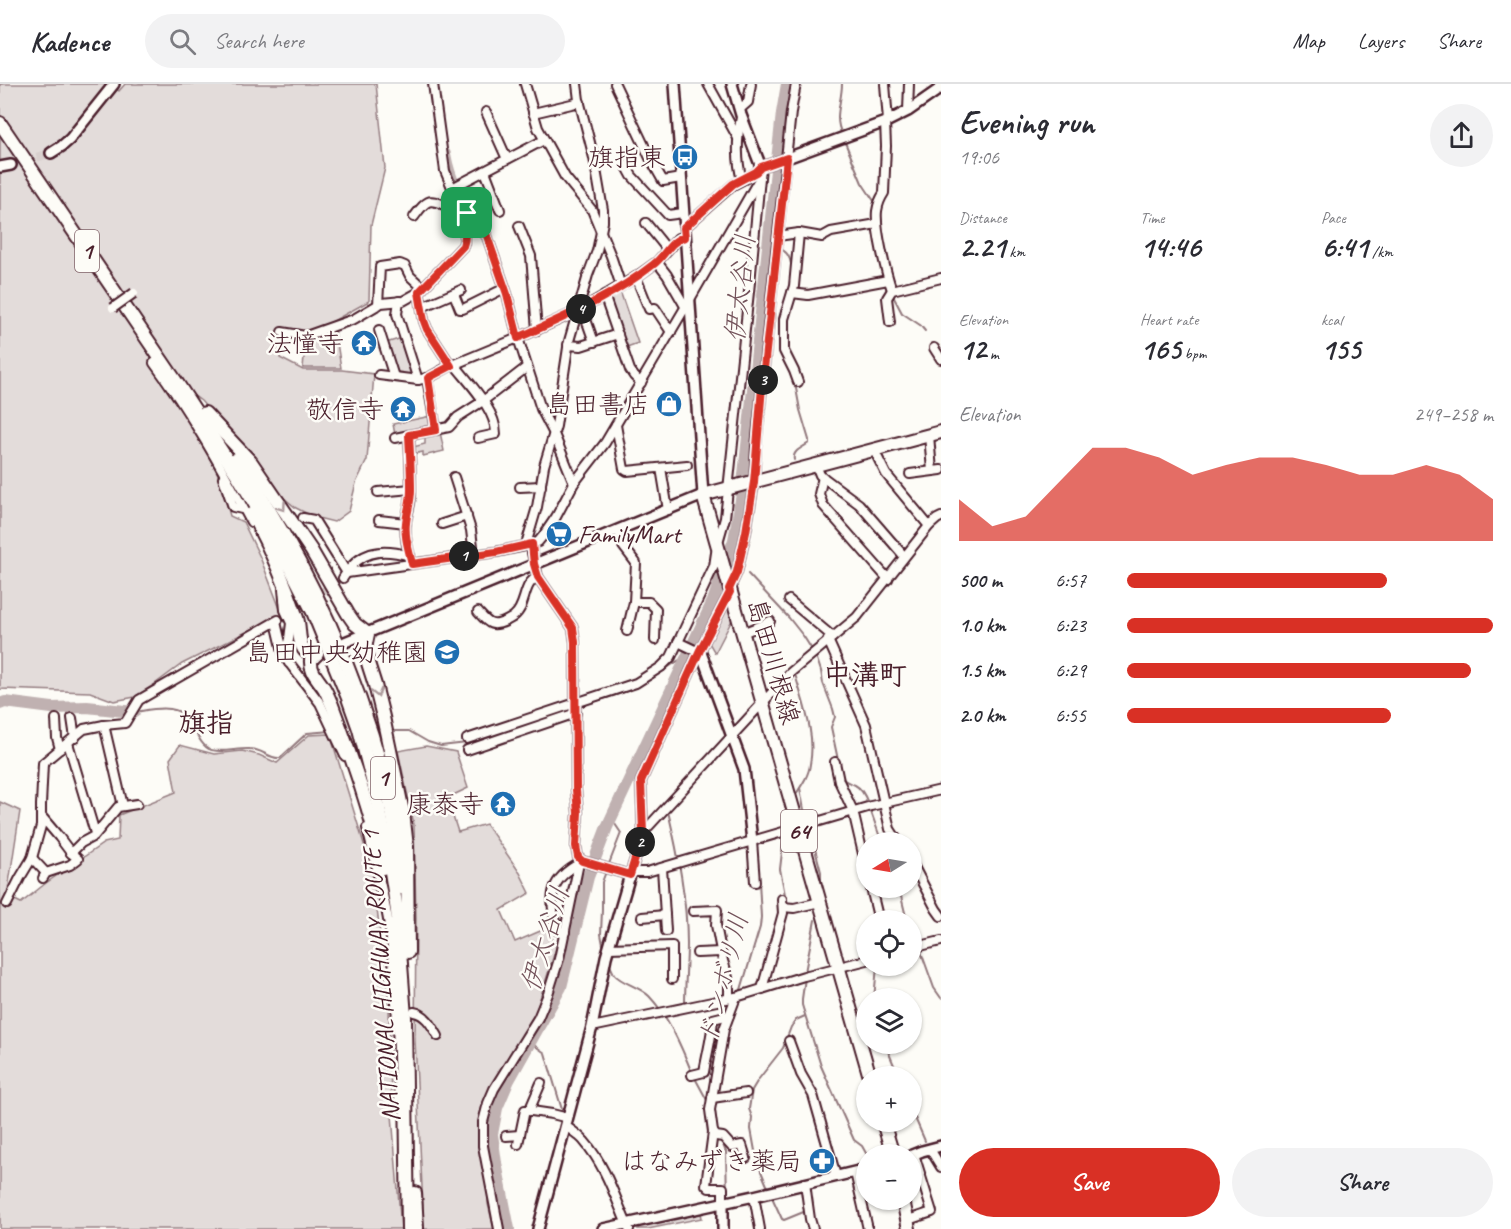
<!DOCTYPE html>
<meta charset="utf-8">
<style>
:root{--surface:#fff;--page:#f2f2f3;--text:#2b2b33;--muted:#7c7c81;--line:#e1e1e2;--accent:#d93025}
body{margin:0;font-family:Caveat,"Klee One",sans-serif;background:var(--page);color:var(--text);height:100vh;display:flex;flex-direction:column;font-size:22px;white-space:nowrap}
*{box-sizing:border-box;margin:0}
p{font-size:20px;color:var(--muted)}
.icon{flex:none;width:33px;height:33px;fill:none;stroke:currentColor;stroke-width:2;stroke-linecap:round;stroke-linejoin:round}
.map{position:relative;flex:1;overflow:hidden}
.panel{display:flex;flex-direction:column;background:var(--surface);width:570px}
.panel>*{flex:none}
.needle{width:39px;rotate:259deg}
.buttons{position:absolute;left:856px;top:748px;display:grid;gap:12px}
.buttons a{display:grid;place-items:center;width:66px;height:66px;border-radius:50%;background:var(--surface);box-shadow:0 2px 4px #0004;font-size:30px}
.pin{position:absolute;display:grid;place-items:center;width:51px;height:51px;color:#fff;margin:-26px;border-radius:12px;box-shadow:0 3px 9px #0006}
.km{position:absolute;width:30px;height:30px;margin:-15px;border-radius:50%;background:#222;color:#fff;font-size:16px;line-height:30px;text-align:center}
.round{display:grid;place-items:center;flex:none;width:63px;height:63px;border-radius:32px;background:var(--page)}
.head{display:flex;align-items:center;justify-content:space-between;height:102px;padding:0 18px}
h1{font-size:33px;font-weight:700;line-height:45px}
.figures{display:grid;grid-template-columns:repeat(3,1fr);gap:9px;height:102px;padding:6px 18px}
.figures div{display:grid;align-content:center}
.figures b{font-size:30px;font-weight:700}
.figures small{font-size:16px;font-weight:400}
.figures p{font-size:16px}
.chart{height:168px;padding:12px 18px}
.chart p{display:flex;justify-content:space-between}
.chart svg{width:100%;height:108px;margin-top:6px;fill:var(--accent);opacity:.7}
.primary-button{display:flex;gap:12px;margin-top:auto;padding:12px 18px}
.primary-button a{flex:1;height:69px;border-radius:36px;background:var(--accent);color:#fff;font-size:24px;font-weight:700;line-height:69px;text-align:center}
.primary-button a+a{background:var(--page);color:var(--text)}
ul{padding:0 18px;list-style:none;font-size:20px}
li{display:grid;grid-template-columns:96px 72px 1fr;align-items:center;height:45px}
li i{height:15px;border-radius:8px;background:var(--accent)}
header{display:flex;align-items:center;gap:36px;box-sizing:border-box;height:84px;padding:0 30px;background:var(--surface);border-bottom:2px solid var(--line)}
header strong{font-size:28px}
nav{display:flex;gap:33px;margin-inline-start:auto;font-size:21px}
.search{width:420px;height:54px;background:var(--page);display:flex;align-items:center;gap:15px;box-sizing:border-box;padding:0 21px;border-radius:33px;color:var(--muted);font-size:22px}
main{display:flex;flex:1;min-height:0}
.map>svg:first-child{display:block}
.green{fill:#e3dcda;stroke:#967e82;stroke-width:1.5}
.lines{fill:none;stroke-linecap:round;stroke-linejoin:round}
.stream{stroke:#91777b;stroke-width:2}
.river{stroke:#c0b1b1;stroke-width:12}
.minor-tunnel{stroke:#d9d0ce;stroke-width:8;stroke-dasharray:8 4;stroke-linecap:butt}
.tertiary-tunnel{stroke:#d9d0ce;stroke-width:9;stroke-dasharray:9 4.5;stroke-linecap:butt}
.minor-casing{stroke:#4a1f2b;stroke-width:12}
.tertiary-casing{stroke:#4a1f2b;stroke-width:14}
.primary-casing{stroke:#4a1f2b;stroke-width:16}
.trunk-casing{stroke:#4a1f2b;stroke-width:16}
.minor{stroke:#fdfcf7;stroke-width:8}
.tertiary{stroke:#fdfcf7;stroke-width:9}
.primary{stroke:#fdfcf7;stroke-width:12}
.trunk{stroke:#fdfcf7;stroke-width:12}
.minor-bridge-casing{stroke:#4a1f2b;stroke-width:12;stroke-linecap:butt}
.minor-bridge{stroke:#fdfcf7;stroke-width:8}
.oneway{stroke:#ac999b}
.route-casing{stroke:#fff;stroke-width:12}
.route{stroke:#d93025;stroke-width:8}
.labels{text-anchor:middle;stroke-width:5;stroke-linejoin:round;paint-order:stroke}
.shield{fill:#fdfcf7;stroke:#806168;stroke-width:1.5}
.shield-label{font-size:24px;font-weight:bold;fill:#4a1f2b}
.poi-label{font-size:26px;fill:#4a1f2b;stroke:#fdfcf7;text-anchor:end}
.street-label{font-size:26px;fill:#4a1f2b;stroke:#fdfcf7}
.water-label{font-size:27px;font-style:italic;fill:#73525a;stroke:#fdfcf7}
.quarter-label{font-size:28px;font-weight:bold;fill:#4a1f2b;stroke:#fdfcf7}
</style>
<header>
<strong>Kadence</strong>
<div class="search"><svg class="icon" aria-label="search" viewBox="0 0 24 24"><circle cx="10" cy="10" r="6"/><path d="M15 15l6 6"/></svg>Search here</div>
<nav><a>Map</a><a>Layers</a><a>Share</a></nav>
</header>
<main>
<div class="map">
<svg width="941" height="1145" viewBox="0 0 941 1145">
<rect width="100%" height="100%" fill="#fdfcf7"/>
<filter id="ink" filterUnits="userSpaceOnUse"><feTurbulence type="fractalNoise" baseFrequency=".0167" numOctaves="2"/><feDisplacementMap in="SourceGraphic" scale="12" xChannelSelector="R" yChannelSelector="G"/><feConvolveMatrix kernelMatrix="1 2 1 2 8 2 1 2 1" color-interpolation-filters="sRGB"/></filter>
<g filter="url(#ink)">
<g class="green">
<path d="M0 0H111L119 7 125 0H376L385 84 371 141 369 217 308 251 335 246 341 284H303L306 252 281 248 280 274 303 286H342L374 290 367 376 356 399 349 427 334 438 314 433 296 424 276 407 248 370 201 317 152 280 205 363 220 395 230 432 243 438 260 473 282 530 182 580 152 602 135 613 114 617 90 608 0 605Z"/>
<path d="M620 207 638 259 624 264 607 214Z"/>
<path d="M402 254 413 292 395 290 386 259Z"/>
<path d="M431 332 432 345 395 351 393 340Z"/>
<path d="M440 348 444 367 423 372V368L413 370V363L425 360V351Z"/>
<path d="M728 519 732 536 715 569 709 559Z"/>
<path d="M330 650 372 786 389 921 391 1018 401 1145H0V718L20 727 7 812 21 819 46 799 104 759 118 756 119 731 176 708 170 675 180 661 214 670 242 667 259 671 277 679 309 651Z"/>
<path d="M426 662 456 668 468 704 447 714 458 748 486 740 520 789 530 809 501 826 515 858 545 845 557 861 532 940 501 991 485 1043 488 1120 494 1145H424L415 956 416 834 414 740 398 667Z"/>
<path d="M701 1129 702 1134 648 1145H638V1143Z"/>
</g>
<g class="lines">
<g class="stream">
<path d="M842 50C833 34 842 17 842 0"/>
<path d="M844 56 862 99 876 120"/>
<path d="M768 161C785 165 791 169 792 187"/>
<path d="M465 164 467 162 469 153"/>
<path d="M892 210 902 229 920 241 925 247"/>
<path d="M780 239 781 227 786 216"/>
<path d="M794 376C792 367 802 364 809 359V356L800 326 795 299"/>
<path d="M729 471 737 479"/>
<path d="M748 490 789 534 804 553 816 572 821 587 823 599 833 625 835 633 831 643 838 676"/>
<path d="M697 552 701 557"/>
<path d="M579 622C602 615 625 610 646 598 660 590 671 579 686 573"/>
<path d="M135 628C149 626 172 620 184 631 190 637 192 644 197 651 200 656 203 662 209 665 218 670 238 664 250 665 262 665 269 675 280 674L307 649 331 647"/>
<path d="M391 647H409L428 658 441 662 467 659 511 644"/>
<path d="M842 694C848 700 849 698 855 701 861 704 866 714 868 719"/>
<path d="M800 704 808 748 814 761 821 788V797"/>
<path d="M796 710C802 701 809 691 810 680 816 650 803 619 795 590L809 578"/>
<path d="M870 725 882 759"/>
<path d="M668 727C678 770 687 815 687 860 687 880 685 900 685 920"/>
<path d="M784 751 780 785 786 816"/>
<path d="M899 804 907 837"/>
<path d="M912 843 915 847 917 860"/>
<path d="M920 865 934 904 941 914"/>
<path d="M604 866 601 850 602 826V798L621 749 611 734"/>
<path d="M609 877C610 881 612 886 614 890 621 899 640 903 649 912 669 933 681 962 692 989"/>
<path d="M805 888 815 836"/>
<path d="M805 894 802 915V921L821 982 854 1056 862 1062 867 1071"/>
<path d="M740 909 760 843 761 833 759 797"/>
<path d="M874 915 877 882"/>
<path d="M531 959 545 969 563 1029"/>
<path d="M885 960 899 993"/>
<path d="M695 994 708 1018"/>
<path d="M912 1027 925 1057"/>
<path d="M570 1039 578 1046"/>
<path d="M721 1056 726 1068 727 1115"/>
<path d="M769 1106 757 1078 751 1045 752 1033 749 1025 752 1006 758 996 783 964 791 943 796 936 805 932"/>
<path d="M771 1111 782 1135 784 1136 806 1127"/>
</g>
<g class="river">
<path d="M445 70C449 92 459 115 474 132"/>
<path d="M0 620 5 618 52 624 87 623 134 628"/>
<path d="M509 1145 496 1079 492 1050 497 1024 509 996 561 903 588 793 607 743 713 517 734 456 742 410 782 29 787 0"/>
</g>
<path class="minor-tunnel" d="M279 536 343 494"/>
<path class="tertiary-tunnel" d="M11 81 51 69"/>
<defs>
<g id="minor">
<path d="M433 0 445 87 459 120 487 152 507 210 518 254 541 325 554 350 574 399"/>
<path d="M525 0 538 44 565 93 592 126 611 172 621 202"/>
<path d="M615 0 650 74 663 97 681 94"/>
<path d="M708 0 738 54"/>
<path d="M885 0 888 37"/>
<path d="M740 25 748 18 751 0"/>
<path d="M908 27 909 0"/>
<path d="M486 28 507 75"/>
<path d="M533 29 580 18"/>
<path d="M741 33C737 54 736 75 742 96"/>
<path d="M885 38 886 62 884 109C880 115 878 120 877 127 875 144 886 189 892 206"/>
<path d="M626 81 632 92 668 131 683 129"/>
<path d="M485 87 500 126"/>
<path d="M452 104 544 56"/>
<path d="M414 133C418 128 422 121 428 118 436 114 450 127 461 125"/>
<path d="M646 139 667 165"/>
<path d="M519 142 531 172 537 246"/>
<path d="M684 144 733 101 756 89 761 83 787 74"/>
<path d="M778 152 799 149 822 153 831 148 877 140"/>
<path d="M657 178 667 191 686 224"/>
<path d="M636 193 649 225 655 224 671 248"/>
<path d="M792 209 808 211 888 196"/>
<path d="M454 210 460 225H463L505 204"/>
<path d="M604 211 630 286 634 292 641 299"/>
<path d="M399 217 397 230 418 296"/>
<path d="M378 221 380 183 400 180 405 182 410 192 423 204"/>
<path d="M422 223 461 206"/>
<path d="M582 224 594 258"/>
<path d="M890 238 887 214 892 206 941 194"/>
<path d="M379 246 394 293"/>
<path d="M282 248 306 252 354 235 381 219 403 217 419 208"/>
<path d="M568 261 581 262 618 250"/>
<path d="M934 264 941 275"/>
<path d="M154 279C191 329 221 383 251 438"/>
<path d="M455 281C470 300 496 326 496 350L478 354"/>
<path d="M451 282 427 245 424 237 419 208 463 162C468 150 463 136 461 124"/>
<path d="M379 291 418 296 430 293 448 283 518 254 578 227 636 193 657 178 678 154 685 153"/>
<path d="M427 294 436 346"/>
<path d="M798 298 794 287 784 267V235L794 202 799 149"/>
<path d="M616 341 624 385 627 387 687 381"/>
<path d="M409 351C410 370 411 389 411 409 411 418 408 427 406 437 404 452 408 466 412 480"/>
<path d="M929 351 932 387"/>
<path d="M395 354 449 343 458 333 483 317 527 283"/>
<path d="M874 366 886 390 929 442"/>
<path d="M816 381 820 391 859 420 904 472"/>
<path d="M661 384 668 426"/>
<path d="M910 390 941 386"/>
<path d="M454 393 471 446 474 471"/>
<path d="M823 393 819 410 823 421 888 495"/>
<path d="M223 394 233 423 242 425"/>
<path d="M520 403 541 402"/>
<path d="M378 408 411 405"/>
<path d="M303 434 314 436 347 489 496 468 525 462 538 458 543 452 556 433 574 399 605 359 689 217 758 97"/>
<path d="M379 436 406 439"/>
<path d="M442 440 467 432"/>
<path d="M618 446 623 462 636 479 634 518 627 547"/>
<path d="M532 460V469L538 493 573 544 575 558 576 706 578 729 576 762 578 773 582 777 630 791 643 749 648 743 791 588 857 533 929 442 937 435 941 433"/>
<path d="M527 461V457L537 423 544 382 556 342 569 257 588 191 597 167 603 138V126L594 74 579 16 577 0"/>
<path d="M343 494C346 490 348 486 351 483 367 464 389 466 410 472"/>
<path d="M730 503 737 488 746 448 754 398 756 363 768 243 791 28 796 0"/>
<path d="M283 505 285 526 291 539 288 563 289 579"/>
<path d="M789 516 833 553"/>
<path d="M634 518H649L656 525 655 556"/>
<path d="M478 528C488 539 491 544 506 537 509 535 512 534 514 532 527 522 522 499 538 493"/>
<path d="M276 538 284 572 320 619 345 672"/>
<path d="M742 549 760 542 770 537"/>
<path d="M828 556 866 641 890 745 899 759"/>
<path d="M678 558 699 568"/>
<path d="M72 634 75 654"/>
<path d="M56 635 57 654 60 665"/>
<path d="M104 641 123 722"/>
<path d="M467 655 636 599 661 583 671 573 714 482 717 462 725 434 751 189 761 83"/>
<path d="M68 659 95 749"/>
<path d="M467 666 576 629"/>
<path d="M835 678 839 697 853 727 867 787"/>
<path d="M42 733 59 753 71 769"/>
<path d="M367 744C375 778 385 813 390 848 397 904 398 962 399 1019"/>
<path d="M643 749 641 697 699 568 730 508"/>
<path d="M752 757 755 798"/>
<path d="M32 774 46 789"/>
<path d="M912 779 936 825 941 832"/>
<path d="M662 784 666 847"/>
<path d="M631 788H647L871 722 941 706"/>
<path d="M43 794 46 789 70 781 78 775 71 769 81 759 94 752 118 723 137 720"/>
<path d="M871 804 879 837"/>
<path d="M7 820 20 794 32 774 41 742V721L43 679 84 645 104 641 125 639 139 616 278 536"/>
<path d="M783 823 794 824 820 818"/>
<path d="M693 827 717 826 716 841 723 877 726 886 729 898V914"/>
<path d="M642 833 665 831"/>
<path d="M565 848 557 846C548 812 549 795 582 778"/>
<path d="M609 864 672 862V895"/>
<path d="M912 864 941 857"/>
<path d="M697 869 721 868"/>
<path d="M762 905 783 829 782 815"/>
<path d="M736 913 724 945 710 1026 713 1048 716 1052 723 1053 732 1063 742 1061 746 1074"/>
<path d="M414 928C426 930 432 942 438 952"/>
<path d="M592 943 736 913 804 892 867 876"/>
<path d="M789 957 801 990 813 1011 836 1092"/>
<path d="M692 991 704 988C707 970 712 953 713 935L729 931"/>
<path d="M712 1014 746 1009"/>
<path d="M529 1027 541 999"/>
<path d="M566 1042C572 1047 579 1051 584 1057 606 1082 616 1116 629 1145"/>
<path d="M713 1048 706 1101 709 1104H723V1118"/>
<path d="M506 1052 520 1051"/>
<path d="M518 1060 525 1026 552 1030 568 1034"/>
<path d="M930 1065 941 1083"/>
<path d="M855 1088 868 1145"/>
<path d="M805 1099 810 1135 813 1145"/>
<path d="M754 1112 760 1145"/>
<path d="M908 1136 932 1128 914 1070"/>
<path d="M499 1145 483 1062V1038L488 1019 494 1005 538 934 548 910 559 875 579 779"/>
</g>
<g id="tertiary">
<path d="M732 0 741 31 761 83"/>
<path d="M51 69 62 62 70 55 114 0"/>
<path d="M787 74 888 37 908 27 941 4"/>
<path d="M0 83 11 81"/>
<path d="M345 558 703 411 675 0"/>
<path d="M700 566 744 685 752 757"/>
<path d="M912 1071 922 1067 941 1062"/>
<path d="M538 1145 592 943 606 873 630 791"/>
<path d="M603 1145 754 1112 867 1085"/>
<path d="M723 1145V1118"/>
</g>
<g id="primary">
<path d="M870 993 703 411 941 348"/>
<path d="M883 1038 893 1071"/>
<path d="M903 1116 909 1145"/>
</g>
<g id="trunk">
<path d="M0 39 175 296 238 392 275 454 313 528 348 614 359 645 379 723 388 768 397 827 405 933 408 1145"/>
<path d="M205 329 251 378 311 466 348 530 355 540 368 550 365 564 367 576 375 601 383 633 403 728 407 763 408 868"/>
<path d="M236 375C307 477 362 596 390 718 396 746 399 776 401 804"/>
<path d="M252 430C270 464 285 498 297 534 300 543 298 553 302 562 305 569 309 570 317 570"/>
<path d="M317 570 311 576C310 589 318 594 324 604 327 609 329 615 332 621 352 675 371 727 383 784"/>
<path d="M415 1109 417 1145"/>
</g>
</defs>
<use href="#minor" class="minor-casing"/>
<use href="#tertiary" class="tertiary-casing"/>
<use href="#primary" class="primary-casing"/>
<use href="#trunk" class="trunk-casing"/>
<use href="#minor" class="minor"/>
<use href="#tertiary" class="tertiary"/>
<use href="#primary" class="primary"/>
<use href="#trunk" class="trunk"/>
<defs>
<path id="minor-bridge" d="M113 224 134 209"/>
</defs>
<use href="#minor-bridge" class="minor-bridge-casing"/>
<use href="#minor-bridge" class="minor-bridge"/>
</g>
<defs><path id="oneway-chevron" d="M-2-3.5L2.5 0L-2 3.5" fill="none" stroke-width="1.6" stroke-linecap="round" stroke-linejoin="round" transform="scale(1.5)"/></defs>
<g class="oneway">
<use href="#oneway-chevron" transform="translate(282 423) rotate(55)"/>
<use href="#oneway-chevron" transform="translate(377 609) rotate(76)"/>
</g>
</g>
<g class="lines" filter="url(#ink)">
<defs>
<path id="route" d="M787 74 762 303 754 398 746 448 737 488 729 505 730 508 700 566 641 697 643 749 630 791 582 777 578 773 576 762 578 729 576 706 575 558 573 544 538 493 534 480 532 460 496 468 412 480C409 466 404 453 406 439 407 428 411 418 411 406 411 388 410 369 409 351L436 346 428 294 451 282 427 245 424 237 419 208 463 162C468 149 463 134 461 122L487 152 507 210 518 254C564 233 614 212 654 180 665 172 670 156 685 153L684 144 733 100 756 88 761 83Z"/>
</defs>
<use href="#route" class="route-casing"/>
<use href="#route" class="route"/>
</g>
<defs>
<symbol id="bus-disc" viewBox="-11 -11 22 22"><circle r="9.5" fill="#1f6fb2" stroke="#fdfcf7"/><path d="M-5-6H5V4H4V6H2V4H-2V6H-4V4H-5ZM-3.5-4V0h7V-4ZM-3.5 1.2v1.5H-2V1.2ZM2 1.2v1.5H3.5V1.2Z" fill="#fff"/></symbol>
<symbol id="temple-disc" viewBox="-11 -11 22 22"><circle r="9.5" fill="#1f6fb2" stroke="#fdfcf7"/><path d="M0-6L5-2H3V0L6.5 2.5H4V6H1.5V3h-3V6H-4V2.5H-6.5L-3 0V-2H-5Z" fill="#fff"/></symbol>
<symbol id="shop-disc" viewBox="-11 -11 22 22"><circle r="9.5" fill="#1f6fb2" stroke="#fdfcf7"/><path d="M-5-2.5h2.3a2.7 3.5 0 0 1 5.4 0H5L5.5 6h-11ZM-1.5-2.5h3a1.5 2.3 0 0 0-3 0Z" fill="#fff"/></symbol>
<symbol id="supermarket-disc" viewBox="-11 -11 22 22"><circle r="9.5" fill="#1f6fb2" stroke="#fdfcf7"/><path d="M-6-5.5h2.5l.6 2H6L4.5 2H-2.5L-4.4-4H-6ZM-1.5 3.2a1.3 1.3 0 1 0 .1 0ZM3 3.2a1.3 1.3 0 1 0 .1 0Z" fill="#fff"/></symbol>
<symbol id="school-disc" viewBox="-11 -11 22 22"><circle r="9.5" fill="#1f6fb2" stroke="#fdfcf7"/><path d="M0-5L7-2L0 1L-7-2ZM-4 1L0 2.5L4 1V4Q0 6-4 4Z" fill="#fff"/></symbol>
<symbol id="pharmacy-disc" viewBox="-11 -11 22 22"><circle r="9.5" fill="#1f6fb2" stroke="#fdfcf7"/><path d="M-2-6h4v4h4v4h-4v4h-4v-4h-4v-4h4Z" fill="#fff"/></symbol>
</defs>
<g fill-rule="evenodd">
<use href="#bus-disc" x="670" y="58" width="30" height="30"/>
<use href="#temple-disc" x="349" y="244" width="30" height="30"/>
<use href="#shop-disc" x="654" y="305" width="30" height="30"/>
<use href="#temple-disc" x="388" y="310" width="30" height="30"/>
<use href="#supermarket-disc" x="544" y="435" width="30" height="30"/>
<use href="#school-disc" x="432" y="553" width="30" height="30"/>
<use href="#temple-disc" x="488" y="705" width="30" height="30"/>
<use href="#pharmacy-disc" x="807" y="1062" width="30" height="30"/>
</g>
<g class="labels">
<g class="shield">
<rect x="75" y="146" width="24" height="42" rx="4.5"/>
<rect x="371" y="673" width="24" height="42" rx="4.5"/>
<rect x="781" y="726" width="36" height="42" rx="4.5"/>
</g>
<g class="shield-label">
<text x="87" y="175">1</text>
<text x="383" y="702">1</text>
<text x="799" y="755">64</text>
</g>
<g class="poi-label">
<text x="666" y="82">旗指東</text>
<text x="344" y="268">法憧寺</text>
<text x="650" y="329">島田書店</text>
<text x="384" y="334">敬信寺</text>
<text x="578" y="459" text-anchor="start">FamilyMart</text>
<text x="428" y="577">島田中央幼稚園</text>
<text x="484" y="729">康泰寺</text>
<text x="802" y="1086">はなみずき薬局</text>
</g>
<g class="street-label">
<text transform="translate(774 577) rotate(74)" y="9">島田川根線</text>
<text transform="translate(380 892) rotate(-94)" y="9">NATIONAL HIGHWAY ROUTE 1</text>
</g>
<g class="water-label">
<text transform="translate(740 204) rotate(-84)" y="9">伊太谷川</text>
<text transform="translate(545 855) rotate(-73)" y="9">伊太谷川</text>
<text transform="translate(723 895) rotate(-76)" y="9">ドンボリ川</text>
</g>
<g class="quarter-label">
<text x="865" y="600">中溝町</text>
<text x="206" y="648">旗指</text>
</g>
</g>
</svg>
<div class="buttons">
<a><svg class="needle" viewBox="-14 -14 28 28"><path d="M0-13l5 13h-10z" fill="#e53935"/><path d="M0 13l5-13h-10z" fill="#7c7c81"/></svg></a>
<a><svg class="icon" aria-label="locate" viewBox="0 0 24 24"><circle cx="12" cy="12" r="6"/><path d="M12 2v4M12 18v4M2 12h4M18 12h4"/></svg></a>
<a><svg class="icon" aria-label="layers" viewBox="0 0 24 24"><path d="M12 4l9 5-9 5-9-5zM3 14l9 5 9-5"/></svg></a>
<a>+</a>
<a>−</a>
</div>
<div class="pin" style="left:467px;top:129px;background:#1e9e55"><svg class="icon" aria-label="arrive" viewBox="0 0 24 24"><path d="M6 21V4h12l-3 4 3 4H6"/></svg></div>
<b class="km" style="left:464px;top:472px">1</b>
<b class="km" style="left:640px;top:758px">2</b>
<b class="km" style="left:763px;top:296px">3</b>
<b class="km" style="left:581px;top:225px">4</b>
</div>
<section class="panel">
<div class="head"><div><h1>Evening run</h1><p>19:06</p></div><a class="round"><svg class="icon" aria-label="share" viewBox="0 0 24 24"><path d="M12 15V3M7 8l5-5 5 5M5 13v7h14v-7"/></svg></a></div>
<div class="figures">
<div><p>Distance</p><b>2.21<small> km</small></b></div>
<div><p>Time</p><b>14:46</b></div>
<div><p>Pace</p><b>6:41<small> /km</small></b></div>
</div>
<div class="figures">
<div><p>Elevation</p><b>12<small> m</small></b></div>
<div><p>Heart rate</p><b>165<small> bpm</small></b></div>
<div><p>kcal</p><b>155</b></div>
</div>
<div class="chart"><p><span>Elevation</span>249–258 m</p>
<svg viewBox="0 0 160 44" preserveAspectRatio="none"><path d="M0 44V27L10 38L20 34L30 20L40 6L50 6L60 10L70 17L80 13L90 10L100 10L110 13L120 17L130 17L140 13L150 17L160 27V44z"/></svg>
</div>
<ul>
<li><b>500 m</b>6:57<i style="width:71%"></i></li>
<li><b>1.0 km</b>6:23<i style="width:100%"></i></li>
<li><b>1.5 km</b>6:29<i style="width:94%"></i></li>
<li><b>2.0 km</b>6:55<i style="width:72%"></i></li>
</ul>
<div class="primary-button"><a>Save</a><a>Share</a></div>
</section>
</main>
